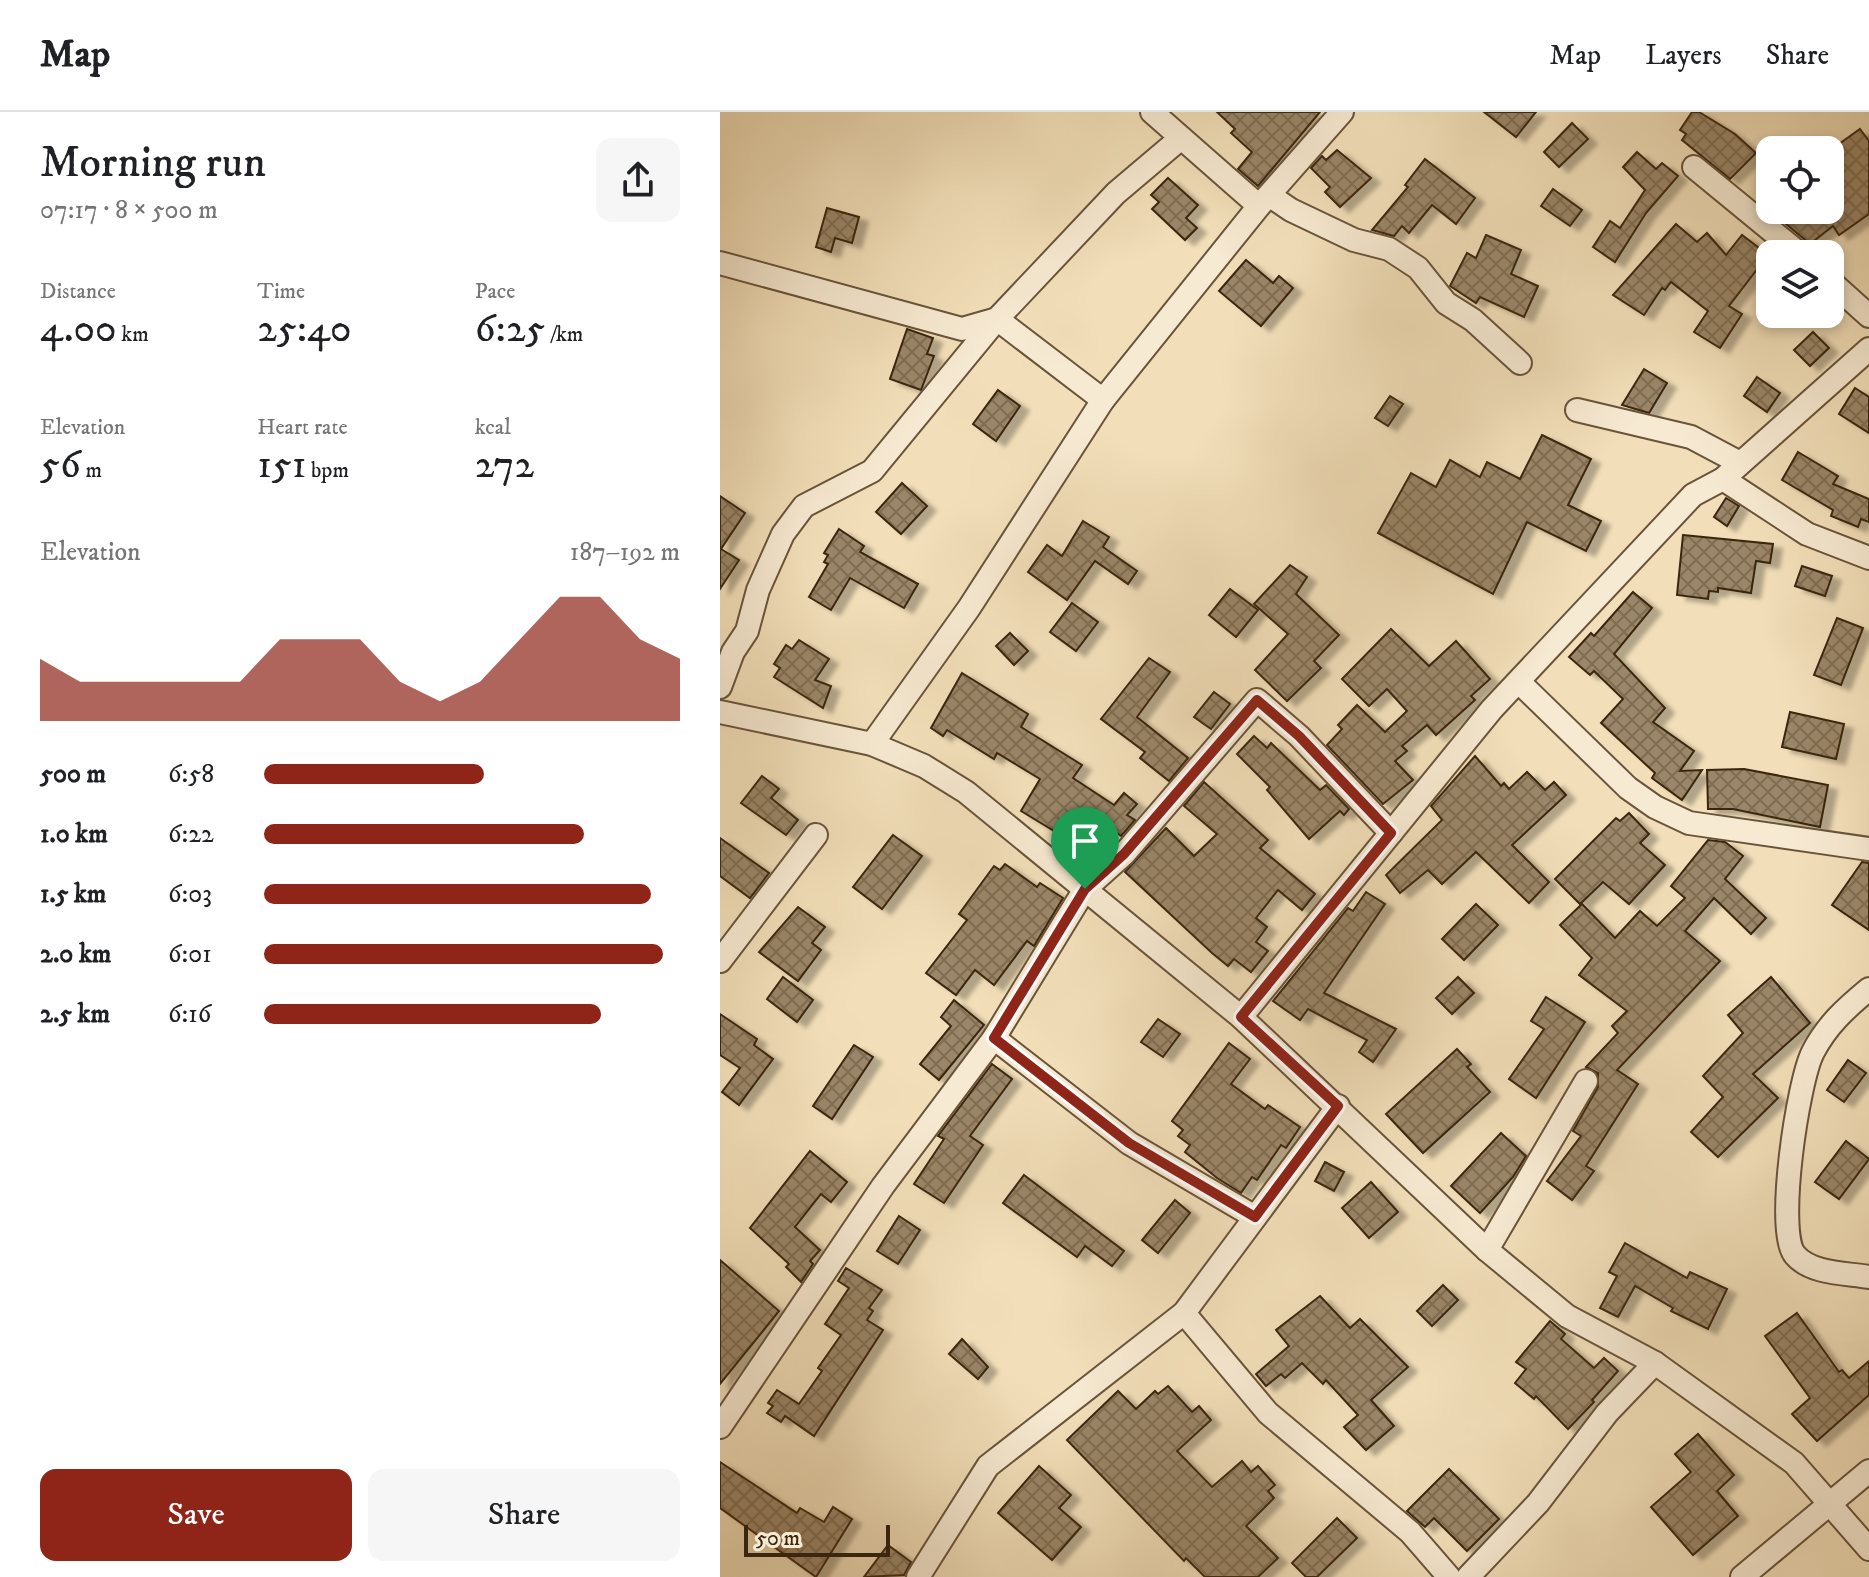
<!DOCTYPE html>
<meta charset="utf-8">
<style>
:root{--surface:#fff;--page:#f6f6f6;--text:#202124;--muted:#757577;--line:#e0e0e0;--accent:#8f2418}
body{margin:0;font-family:"IM FELL DW Pica",serif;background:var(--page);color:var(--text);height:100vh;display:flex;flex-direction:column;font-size:30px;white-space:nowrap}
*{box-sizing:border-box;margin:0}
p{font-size:26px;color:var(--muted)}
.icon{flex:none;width:44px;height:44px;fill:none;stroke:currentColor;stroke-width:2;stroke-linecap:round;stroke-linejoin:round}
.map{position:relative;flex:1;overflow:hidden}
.drawer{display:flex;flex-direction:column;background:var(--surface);width:720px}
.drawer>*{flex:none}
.buttons{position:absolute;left:1036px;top:24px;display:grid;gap:16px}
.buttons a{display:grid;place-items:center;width:88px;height:88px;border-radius:16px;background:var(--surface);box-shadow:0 4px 12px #0003;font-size:40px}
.scale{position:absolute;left:24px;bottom:20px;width:146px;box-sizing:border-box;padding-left:8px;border:4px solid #3b260f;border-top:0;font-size:22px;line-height:28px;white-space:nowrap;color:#3b260f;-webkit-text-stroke:6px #f7ead2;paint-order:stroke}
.pin{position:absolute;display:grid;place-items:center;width:68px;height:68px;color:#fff;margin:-82px -34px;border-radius:50% 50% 50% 0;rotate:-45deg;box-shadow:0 0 8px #0007}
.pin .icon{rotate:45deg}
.round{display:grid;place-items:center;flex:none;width:84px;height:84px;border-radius:16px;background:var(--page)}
.summary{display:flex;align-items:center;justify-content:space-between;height:136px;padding:0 40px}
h1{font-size:44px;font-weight:600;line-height:60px}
.metrics{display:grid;grid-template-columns:repeat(3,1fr);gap:12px;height:136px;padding:8px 40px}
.metrics div{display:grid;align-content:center}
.metrics b{font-size:40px;font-weight:600}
.metrics small{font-size:22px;font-weight:400}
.metrics p{font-size:22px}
.chart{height:224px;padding:16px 40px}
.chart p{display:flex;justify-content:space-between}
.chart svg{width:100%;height:144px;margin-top:8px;fill:var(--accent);opacity:.7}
.cta{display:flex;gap:16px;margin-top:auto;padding:16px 40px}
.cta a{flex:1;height:92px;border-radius:16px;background:var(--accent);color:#fff;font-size:32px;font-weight:600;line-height:92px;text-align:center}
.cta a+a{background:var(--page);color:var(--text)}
ul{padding:0 40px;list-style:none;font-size:26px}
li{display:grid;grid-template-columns:128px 96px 1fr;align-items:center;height:60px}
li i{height:20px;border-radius:10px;background:var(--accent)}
header{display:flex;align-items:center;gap:48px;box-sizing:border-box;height:112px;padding:0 40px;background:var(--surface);border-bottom:2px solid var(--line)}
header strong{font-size:38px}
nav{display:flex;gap:44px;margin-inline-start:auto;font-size:28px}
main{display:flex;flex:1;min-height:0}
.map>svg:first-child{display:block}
.building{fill:url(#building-cross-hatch);stroke:#3b260f;stroke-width:2;filter:url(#shadow)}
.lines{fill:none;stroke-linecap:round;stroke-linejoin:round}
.street-casing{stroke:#69543a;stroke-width:26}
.street{stroke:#f7ead2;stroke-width:22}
.route-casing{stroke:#fff;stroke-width:16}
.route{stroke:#8f2418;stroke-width:10}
</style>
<header>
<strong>Map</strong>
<nav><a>Map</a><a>Layers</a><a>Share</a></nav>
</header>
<main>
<section class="drawer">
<div class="summary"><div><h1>Morning run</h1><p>07:17 · 8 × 500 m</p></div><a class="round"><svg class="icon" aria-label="share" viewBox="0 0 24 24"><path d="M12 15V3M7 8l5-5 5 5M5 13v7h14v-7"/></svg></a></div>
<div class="metrics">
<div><p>Distance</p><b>4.00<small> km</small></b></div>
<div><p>Time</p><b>25:40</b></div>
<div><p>Pace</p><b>6:25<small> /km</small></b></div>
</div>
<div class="metrics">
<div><p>Elevation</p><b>56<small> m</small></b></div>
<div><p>Heart rate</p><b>151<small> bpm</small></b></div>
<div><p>kcal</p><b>272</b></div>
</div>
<div class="chart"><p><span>Elevation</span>187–192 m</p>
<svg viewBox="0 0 160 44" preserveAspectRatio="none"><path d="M0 44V25L10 32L20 32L30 32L40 32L50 32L60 19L70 19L80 19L90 32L100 38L110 32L120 19L130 6L140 6L150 19L160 25V44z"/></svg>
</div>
<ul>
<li><b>500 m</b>6:58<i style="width:53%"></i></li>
<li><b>1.0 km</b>6:22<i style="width:77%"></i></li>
<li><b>1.5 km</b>6:03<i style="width:93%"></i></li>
<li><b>2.0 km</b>6:01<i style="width:96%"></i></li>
<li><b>2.5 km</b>6:16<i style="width:81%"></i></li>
</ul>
<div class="cta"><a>Save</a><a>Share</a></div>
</section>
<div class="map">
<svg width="1149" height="1465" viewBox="0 0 1149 1465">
<defs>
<pattern id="building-cross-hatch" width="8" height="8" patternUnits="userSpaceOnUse" patternTransform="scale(2)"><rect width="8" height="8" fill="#9a8667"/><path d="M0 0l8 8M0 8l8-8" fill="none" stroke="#7f6d53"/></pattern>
<filter id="shadow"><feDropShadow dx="9" dy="5" stdDeviation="2" flood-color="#0004"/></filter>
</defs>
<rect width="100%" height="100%" fill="#f2dfb9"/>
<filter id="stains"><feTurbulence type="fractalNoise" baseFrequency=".0025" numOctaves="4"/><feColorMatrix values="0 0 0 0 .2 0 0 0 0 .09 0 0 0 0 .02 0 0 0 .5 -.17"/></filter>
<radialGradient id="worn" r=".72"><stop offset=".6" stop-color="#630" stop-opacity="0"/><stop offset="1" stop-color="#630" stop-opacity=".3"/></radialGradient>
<g class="building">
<path d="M497 0H600L538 74 518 57 532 40 511 21 515 17Z"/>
<path d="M764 0H816L796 25Z"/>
<path d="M972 0H979L1015 22 1036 41 1010 67 962 28 966 22 960 18Z"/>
<path d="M852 11 868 27 839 55 824 40Z"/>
<path d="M1140 17 1149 29V102L1119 123 1113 114 1090 132 1059 106 1069 98H1110V50L1117 45 1112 37Z"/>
<path d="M617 38 651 66 620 95 605 80 610 75 591 56 602 44 606 48Z"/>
<path d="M917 40 936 57 942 51 958 64 926 101 895 150 873 135 890 109 900 116 925 78 903 55Z"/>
<path d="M705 47 755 86 736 112 712 93 689 121 682 114 674 124 652 118 688 75 685 73Z"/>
<path d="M448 66 478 93 466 106 477 116 465 128 432 97 439 90 431 83Z"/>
<path d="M833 77 862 98 850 114 821 94Z"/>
<path d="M107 96 139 105 132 131 115 126 111 140 96 135Z"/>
<path d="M956 112 977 130 987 121 1006 143 1022 123 1048 143 1009 194 1022 202 1000 236 974 220 988 199 951 170 945 178 942 176 924 203 893 183Z"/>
<path d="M766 123 801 138 791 162 818 174 804 205 760 185 756 191 730 174 747 141 756 146Z"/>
<path d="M526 148 553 171 559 164 573 176 541 214 499 179Z"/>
<path d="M187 217 213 226 207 242 214 244 201 278 170 267Z"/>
<path d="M1093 220 1109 236 1090 254 1074 238Z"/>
<path d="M924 257 947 271 929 301 902 293Z"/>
<path d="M1037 265 1060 281 1047 300 1024 284Z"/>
<path d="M1135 276 1149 285V321L1119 302Z"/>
<path d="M278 278 300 294 276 329 253 312Z"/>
<path d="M670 284 683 292 668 314 655 306Z"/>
<path d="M822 323 871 347 848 393 881 409 866 439 807 410 773 482 658 421 691 361 716 375 730 348 760 365 767 350 800 367Z"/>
<path d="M1078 340 1118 364 1113 372 1149 387V410L1141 407 1138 415 1111 404 1113 398 1062 368Z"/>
<path d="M182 371 207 394 181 422 156 400Z"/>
<path d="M0 384 25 401 1 437 19 448 0 477Z"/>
<path d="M1006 386 1019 394 1007 414 994 405Z"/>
<path d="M363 409 389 425 383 435 417 459 408 472 375 449 347 488 308 460 327 433 342 444Z"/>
<path d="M119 417 144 434 140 440 198 472 184 496 130 466 111 498 89 485 108 452 104 450 108 443 104 441Z"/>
<path d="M963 423 1053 432 1050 451 1036 449 1031 481 998 476V480L989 479 988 487 957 483Z"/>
<path d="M570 453 587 465 576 482 619 523 594 549 601 556 567 589 535 558 568 522 534 492Z"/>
<path d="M1082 454 1112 464 1105 484 1075 474Z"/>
<path d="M510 477 538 498 516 525 489 503Z"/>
<path d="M913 480 932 496 894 542 945 596 933 610 974 639 960 659 982 658 962 688 932 666 935 661 881 611 903 587 874 559 870 563 849 545 871 521 874 524Z"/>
<path d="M352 491 378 510 356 539 330 520Z"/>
<path d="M1117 506 1143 516 1121 573 1094 563Z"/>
<path d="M671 517 709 554 736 529 770 567 751 584 755 588 716 623 707 613 682 634 687 639 675 649 693 668 663 692 607 633 622 617 618 613 637 593 665 620 687 599 667 577 649 594 622 567Z"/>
<path d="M290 521 308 539 294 553 276 534Z"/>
<path d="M79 528 109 547 95 568 111 574 103 596 54 565 60 556 54 552 66 533 72 537Z"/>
<path d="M429 546 450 560 417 605 468 646 449 669 420 646 425 640 381 607Z"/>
<path d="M242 561 308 602 301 615 362 653 353 666 394 693 404 681 417 692 407 703 415 708 401 724 381 709 362 736 301 699 320 667 277 641 274 647 227 618 223 624 211 616Z"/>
<path d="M494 580 510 592 491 617 474 605Z"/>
<path d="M1070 600 1124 612 1116 647 1062 635Z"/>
<path d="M534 624 547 636 551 631 600 678 606 673 629 697 624 703 620 699 589 727 547 678 550 675 517 642Z"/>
<path d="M755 644 781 674 784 671 789 677 807 660 825 678 834 670 846 683 792 733 829 770 809 791 756 740 722 772 708 758 680 781 666 763 722 708 711 694Z"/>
<path d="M1024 657 1108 673 1100 715 1013 697H988L987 658Z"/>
<path d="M42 664 59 677 51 686 78 708 66 723 21 691Z"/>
<path d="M484 670 548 728 540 736 595 782 582 798 558 778 536 806 547 815 536 830 548 839 531 860 514 847 508 854 492 841 405 760 446 716 474 744 497 722 464 694Z"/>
<path d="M909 701 929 722 920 731 945 753 909 792 883 770 860 792 835 767 896 706 900 709Z"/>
<path d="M173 723 202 744 162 797 133 775Z"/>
<path d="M0 726 49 761 30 786 0 764Z"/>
<path d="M988 728 1005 730 1023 744 1005 767 1046 806 1031 822 994 786 965 819 1000 849 897 958 918 972 866 1054 874 1059 852 1088 827 1069 861 1024 853 1019 878 975V961L866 955 898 921 892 914 907 899 859 863 872 846 840 813 862 792 895 826 920 799 937 814 965 786 951 774Z"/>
<path d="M1142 750 1149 751V818L1112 793Z"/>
<path d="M285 752 317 775 320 771 343 786 314 834 307 829 274 873 255 858 236 883 206 861 247 808 239 802 274 754 280 758Z"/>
<path d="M646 780 665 792 604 881 676 917 653 950 639 940 647 928 588 897 580 908 553 889 628 796 633 799Z"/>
<path d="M756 792 778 813 744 848 722 827Z"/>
<path d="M78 795 105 815 92 831 101 838 78 869 39 840Z"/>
<path d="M63 865 93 888 77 910 47 887Z"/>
<path d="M738 865 754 881 732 902 716 886Z"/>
<path d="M1051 865 1090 911 1033 962 1058 986 998 1045 971 1020 1003 985 983 964 1023 921 1008 903Z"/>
<path d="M826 885 865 910 816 986 789 967 824 917 811 909Z"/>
<path d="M234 888 264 913 219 968 200 952 231 914 221 905Z"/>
<path d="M0 902 37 927 34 933 53 947 19 993 2 980 20 956 0 943Z"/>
<path d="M438 907 460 922 443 945 421 930Z"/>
<path d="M509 931 530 947 511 972 545 997 548 993 580 1015 566 1036 561 1033 537 1068 532 1065 521 1081 497 1066 465 1040 470 1033 458 1024 463 1018 452 1009Z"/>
<path d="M134 933 153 945 112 1007 93 994Z"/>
<path d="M737 937 751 952 747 955 770 980 703 1041 666 1002Z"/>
<path d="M1128 948 1146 961 1124 990 1107 978Z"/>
<path d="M272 952 292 967 250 1024 263 1033 224 1091 194 1072 224 1027 218 1024Z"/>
<path d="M781 1021 806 1044 793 1065 760 1101 731 1074Z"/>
<path d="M1126 1029 1149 1047 1119 1087 1095 1070Z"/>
<path d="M90 1039 127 1070 111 1090 101 1082 75 1115 100 1138 90 1149 93 1152 81 1170 66 1155 69 1152 30 1116Z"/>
<path d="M605 1050 624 1060 614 1079 595 1069Z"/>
<path d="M304 1063 404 1139 392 1154 365 1134 357 1145 283 1091Z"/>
<path d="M651 1070 678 1100 649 1126 622 1096Z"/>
<path d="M455 1088 470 1101 438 1141 422 1128Z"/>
<path d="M179 1104 200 1118 178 1152 157 1139Z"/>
<path d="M905 1131 967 1166 970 1160 1007 1177 988 1217 951 1199 953 1196 915 1174 898 1205 880 1196 897 1164 889 1160Z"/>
<path d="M0 1148 59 1199 0 1272Z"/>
<path d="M126 1156 162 1178 149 1196 153 1199 147 1208 163 1218 94 1324 65 1304 61 1310 47 1301 53 1294 48 1291 57 1278 79 1292 102 1259 98 1256 121 1223 105 1212 129 1176 118 1169Z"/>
<path d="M723 1173 738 1188 712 1214 697 1199Z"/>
<path d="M600 1184 630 1216 640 1207 688 1255 651 1288 674 1314 646 1338 624 1315 638 1303 606 1268 603 1272 582 1251 565 1266 561 1262 546 1274 536 1262 569 1234 556 1218Z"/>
<path d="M1077 1201 1119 1260 1122 1258 1129 1266 1149 1249V1283L1097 1329 1072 1302 1090 1286 1045 1224Z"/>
<path d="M830 1209 845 1222 841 1227 874 1256 884 1246 898 1259 872 1288 874 1290 848 1317 816 1284 814 1287 795 1271 806 1257 796 1250Z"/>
<path d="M242 1227 268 1255 258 1267 229 1242Z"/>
<path d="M448 1274 472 1300 479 1294 491 1308 457 1339 492 1375 522 1349 531 1360 538 1354 555 1373 548 1379 554 1386 526 1414 558 1446 538 1465H485L466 1446 464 1449 347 1328 398 1279 416 1297 435 1279 438 1282Z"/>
<path d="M978 1322 1014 1363 997 1379 1018 1404 973 1443 931 1395 971 1360 955 1342Z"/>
<path d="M0 1350 77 1401 80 1396 104 1410 113 1395 132 1407 96 1465 0 1396Z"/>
<path d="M319 1354 351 1383 339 1396 361 1415 332 1448 278 1401Z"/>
<path d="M729 1357 779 1407 747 1439 714 1406 705 1415 687 1399Z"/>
<path d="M617 1406 637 1426 597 1465H586L572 1451Z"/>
<path d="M168 1433 191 1450 184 1463 144 1465Z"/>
</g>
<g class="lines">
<defs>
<g id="street">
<path d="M432 0 539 94"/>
<path d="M974 55 1080 142"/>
<path d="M549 83 571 98 634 128 669 137 698 156 726 191 753 208 800 251"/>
<path d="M0 151 242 217 277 207 383 288"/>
<path d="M1110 169 1149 204"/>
<path d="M857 298 971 325 1020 351"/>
<path d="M1003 367 1087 422 1149 446"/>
<path d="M799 570 908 676 935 695 969 711 1149 737"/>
<path d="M0 575 13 540 27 519 38 478 63 422 84 394 152 359 277 207 396 81 461 26"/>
<path d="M0 600 152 632 204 654 246 680 521 905 767 1138 847 1204 935 1251 1074 1351 1149 1437"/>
<path d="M152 632 249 496 383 288 539 94 622 0"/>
<path d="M0 849 96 723"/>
<path d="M1149 877C1126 896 1107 913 1093 940 1078 969 1055 1120 1075 1143 1091 1162 1126 1161 1149 1165"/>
<path d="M521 905 772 597 973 383 1003 367 1149 237"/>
<path d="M274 926 409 1031 535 1105"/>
<path d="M767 1138 866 969"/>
<path d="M464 1201 548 1301 690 1420 729 1465"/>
<path d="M0 1315 163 1074 274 926 365 777 404 742 537 588 579 624 671 721"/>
<path d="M198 1465 268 1354 464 1201 618 994"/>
<path d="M748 1465 818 1391 887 1301 935 1251"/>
<path d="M1022 1465 1149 1359"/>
</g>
</defs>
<use href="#street" class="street-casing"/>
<use href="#street" class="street"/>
</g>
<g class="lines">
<defs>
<path id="route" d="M537 588 579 624 671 721 521 905 618 994 535 1105 409 1031 274 926 365 777 404 742Z"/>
</defs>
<use href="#route" class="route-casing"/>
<use href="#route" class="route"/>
</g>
<rect width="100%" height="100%" filter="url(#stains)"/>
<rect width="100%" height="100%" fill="url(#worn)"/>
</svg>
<div class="buttons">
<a><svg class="icon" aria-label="locate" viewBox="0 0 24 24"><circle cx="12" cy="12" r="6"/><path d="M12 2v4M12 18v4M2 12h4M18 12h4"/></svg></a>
<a><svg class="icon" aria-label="layers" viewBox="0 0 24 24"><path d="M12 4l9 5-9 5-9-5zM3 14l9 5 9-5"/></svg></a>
</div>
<div class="scale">50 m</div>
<div class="pin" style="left:365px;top:777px;background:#1e9e55"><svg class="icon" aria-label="arrive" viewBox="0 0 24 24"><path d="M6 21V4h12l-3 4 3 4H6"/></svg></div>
</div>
</main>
